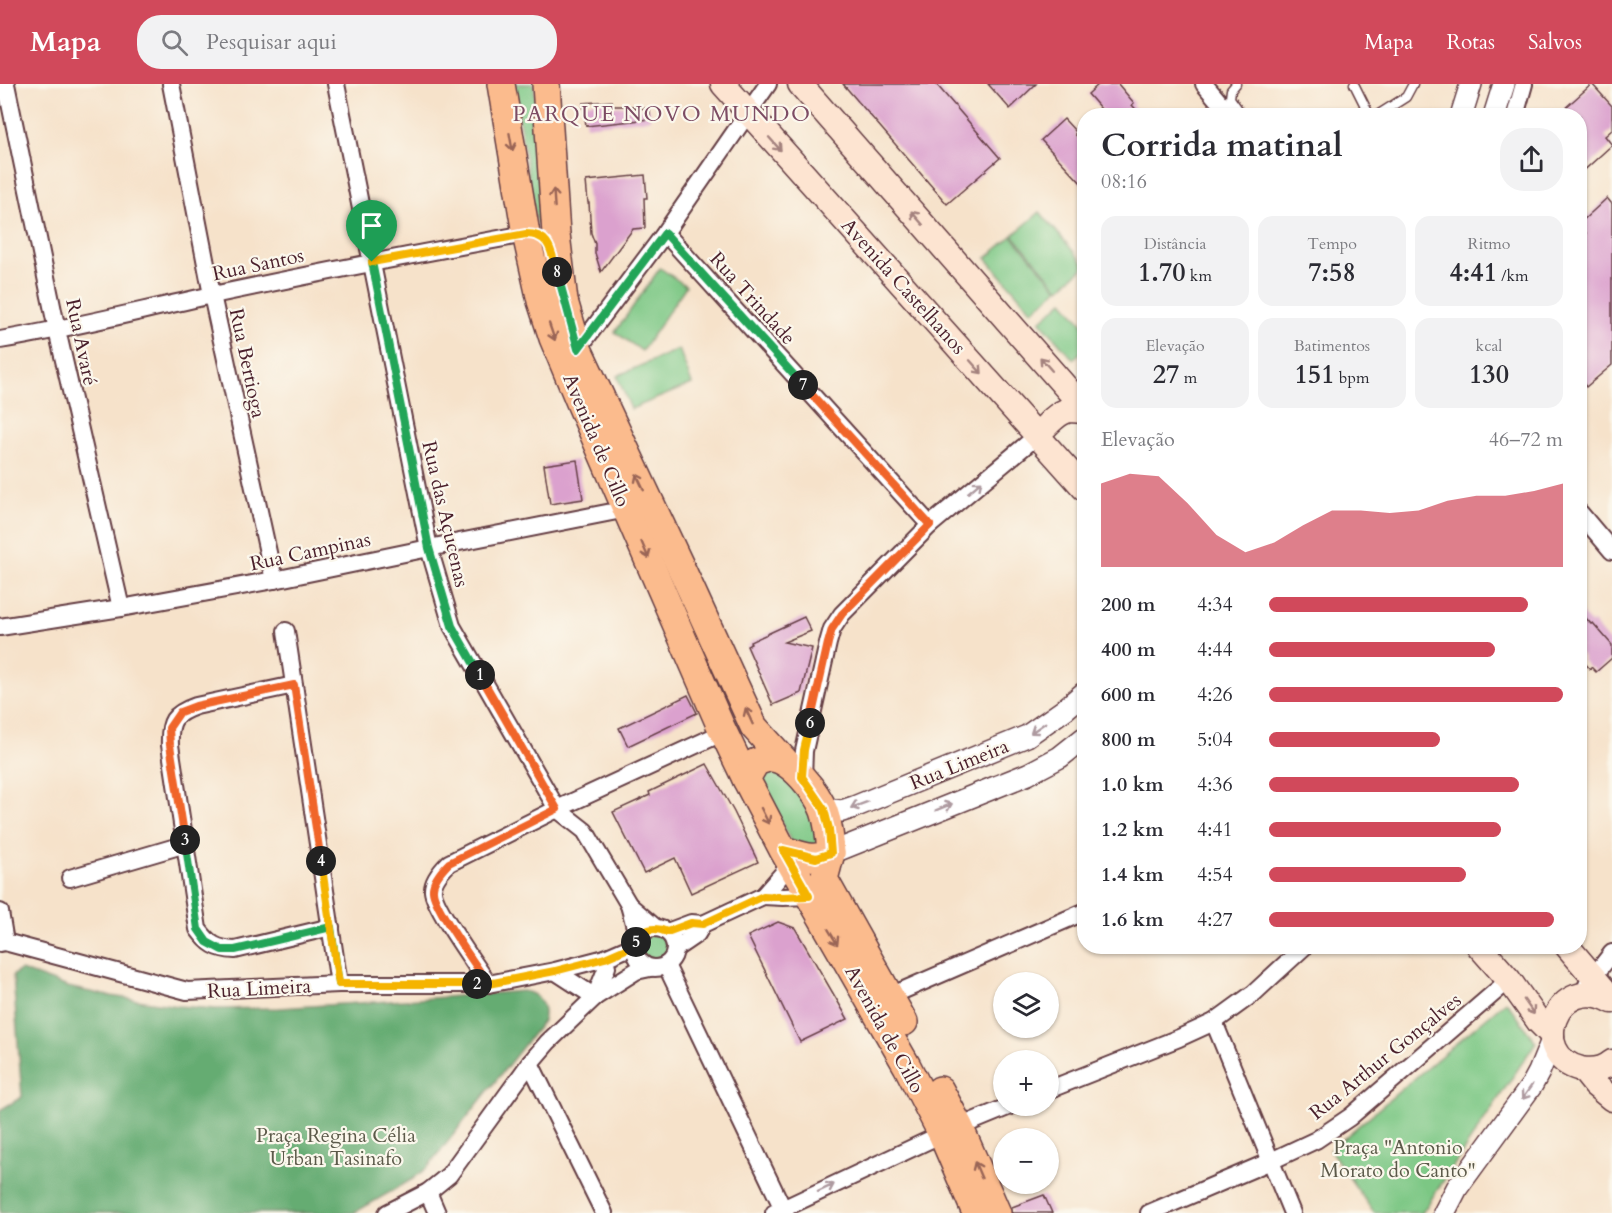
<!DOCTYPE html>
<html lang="pt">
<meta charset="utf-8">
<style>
:root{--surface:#fff;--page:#f2f2f3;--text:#2b2b33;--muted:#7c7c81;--accent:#d1495b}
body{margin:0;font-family:Cardo,serif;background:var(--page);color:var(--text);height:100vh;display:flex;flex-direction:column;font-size:22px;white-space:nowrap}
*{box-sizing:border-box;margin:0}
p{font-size:20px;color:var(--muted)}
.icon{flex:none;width:33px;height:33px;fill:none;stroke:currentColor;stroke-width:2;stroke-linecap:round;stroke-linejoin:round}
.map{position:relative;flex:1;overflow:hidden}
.panel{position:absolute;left:1077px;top:24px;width:510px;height:846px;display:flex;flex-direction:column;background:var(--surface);border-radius:24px;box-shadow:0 2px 4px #0004}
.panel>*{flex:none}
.buttons{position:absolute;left:993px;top:888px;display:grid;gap:12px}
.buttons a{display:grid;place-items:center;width:66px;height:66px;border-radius:50%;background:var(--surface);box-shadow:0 2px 4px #0004;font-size:30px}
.pin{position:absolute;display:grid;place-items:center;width:51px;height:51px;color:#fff;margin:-62px -26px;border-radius:50% 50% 50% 0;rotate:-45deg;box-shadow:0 0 6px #0007}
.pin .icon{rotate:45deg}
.km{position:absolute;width:30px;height:30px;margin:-15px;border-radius:50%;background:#222;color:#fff;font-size:16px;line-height:30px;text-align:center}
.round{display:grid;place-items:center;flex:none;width:63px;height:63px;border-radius:24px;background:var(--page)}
.headline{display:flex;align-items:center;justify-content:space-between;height:102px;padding:0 24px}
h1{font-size:33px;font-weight:800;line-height:45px}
.metrics{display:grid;grid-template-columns:repeat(3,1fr);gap:9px;height:102px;padding:6px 24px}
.metrics div{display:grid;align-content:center;border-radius:15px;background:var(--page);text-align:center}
.metrics b{font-size:26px;font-weight:800}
.metrics small{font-size:16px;font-weight:400}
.metrics p{font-size:16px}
.chart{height:168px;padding:12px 24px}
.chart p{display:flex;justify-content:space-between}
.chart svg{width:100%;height:108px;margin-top:6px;fill:var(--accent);opacity:.7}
ul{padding:0 24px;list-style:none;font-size:20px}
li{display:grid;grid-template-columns:96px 72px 1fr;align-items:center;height:45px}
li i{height:15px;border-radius:8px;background:var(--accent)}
header{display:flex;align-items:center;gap:36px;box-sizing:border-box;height:84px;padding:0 30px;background:var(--accent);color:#fff}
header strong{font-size:28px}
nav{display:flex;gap:33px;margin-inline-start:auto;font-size:21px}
.search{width:420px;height:54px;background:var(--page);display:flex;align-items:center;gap:15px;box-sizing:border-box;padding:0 21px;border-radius:24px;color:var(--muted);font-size:22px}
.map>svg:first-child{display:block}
.green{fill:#7cc784;stroke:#637358;stroke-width:1.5}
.forest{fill:#65ac72;stroke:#58664e;stroke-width:1.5}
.building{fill:#dba1ce}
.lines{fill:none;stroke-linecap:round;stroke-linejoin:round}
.service-casing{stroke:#643c43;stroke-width:11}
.minor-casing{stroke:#643c43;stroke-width:20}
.tertiary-casing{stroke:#643c43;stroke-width:24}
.secondary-casing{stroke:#643c43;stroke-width:27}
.primary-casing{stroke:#643c43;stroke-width:30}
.service{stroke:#fff;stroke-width:8}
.minor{stroke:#fff;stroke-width:16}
.tertiary{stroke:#fff;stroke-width:21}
.secondary{stroke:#fde4d1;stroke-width:24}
.primary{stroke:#fbbb8d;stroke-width:27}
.oneway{stroke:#9a6557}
.oneway2{stroke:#a4827e}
.oneway3{stroke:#ae9aa0}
.split-1-casing{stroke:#fff;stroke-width:12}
.split-2-casing{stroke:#fff;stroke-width:12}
.split-3-casing{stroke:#fff;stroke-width:12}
.split-4-casing{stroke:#fff;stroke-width:12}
.split-5-casing{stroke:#fff;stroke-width:12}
.split-6-casing{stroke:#fff;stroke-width:12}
.split-7-casing{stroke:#fff;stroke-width:12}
.split-8-casing{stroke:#fff;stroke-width:12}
.split-9-casing{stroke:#fff;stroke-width:12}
.split-1{stroke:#22a559;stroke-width:8}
.split-2{stroke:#f0652b;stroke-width:8}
.split-3{stroke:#22a559;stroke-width:8}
.split-4{stroke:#f0652b;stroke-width:8}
.split-5{stroke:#f5b400;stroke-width:8}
.split-6{stroke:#f5b400;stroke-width:8}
.split-7{stroke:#f0652b;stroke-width:8}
.split-8{stroke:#22a559;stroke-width:8}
.split-9{stroke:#f5b400;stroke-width:8}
.labels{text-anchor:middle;stroke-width:4.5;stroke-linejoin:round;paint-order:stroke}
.street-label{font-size:20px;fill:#4a1f2b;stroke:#fbf7ec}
.park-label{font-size:20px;fill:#5c5a4a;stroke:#fbf7ec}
.quarter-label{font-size:22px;letter-spacing:1.5px;fill:#7d4c64;stroke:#fbf7ec}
</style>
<header>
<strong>Mapa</strong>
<div class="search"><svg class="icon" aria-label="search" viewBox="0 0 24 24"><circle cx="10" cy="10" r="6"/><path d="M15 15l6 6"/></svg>Pesquisar aqui</div>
<nav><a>Mapa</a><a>Rotas</a><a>Salvos</a></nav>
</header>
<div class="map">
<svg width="1612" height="1129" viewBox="0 0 1612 1129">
<rect width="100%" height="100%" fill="#fbf7ec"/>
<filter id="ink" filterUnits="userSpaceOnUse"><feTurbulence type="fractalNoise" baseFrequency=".0167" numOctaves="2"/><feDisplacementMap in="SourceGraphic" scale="12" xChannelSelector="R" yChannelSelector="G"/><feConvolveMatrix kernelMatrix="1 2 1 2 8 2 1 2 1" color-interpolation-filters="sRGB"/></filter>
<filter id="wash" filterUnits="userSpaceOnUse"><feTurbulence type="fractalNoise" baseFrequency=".008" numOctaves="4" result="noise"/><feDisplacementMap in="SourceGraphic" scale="24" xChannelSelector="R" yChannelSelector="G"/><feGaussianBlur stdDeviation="1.35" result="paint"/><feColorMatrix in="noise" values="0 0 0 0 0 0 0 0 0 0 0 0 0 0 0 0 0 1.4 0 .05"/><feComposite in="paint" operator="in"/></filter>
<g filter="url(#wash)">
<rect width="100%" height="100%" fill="#f6e2ca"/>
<g class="green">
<path d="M513 0H534L543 143 536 138Z"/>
<path d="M1040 128 1084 180V183L1059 205 1013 151Z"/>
<path d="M1012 152 1058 205 1032 227 986 174Z"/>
<path d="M660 184 686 202 642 267 615 248Z"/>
<path d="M1063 217 1084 241V266L1073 275 1040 237Z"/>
<path d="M679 265 692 300 631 325 617 292Z"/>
<path d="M782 682 819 741 818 761 791 758 760 695 762 686Z"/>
<circle cx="655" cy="864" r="14"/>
<path d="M1506 917 1536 958 1422 1129H1374L1330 1066Z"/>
</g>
<path class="forest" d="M21 886 68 903 104 911 178 922 215 925 279 924 406 916 523 907C539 909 547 922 543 937L428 1083 413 1095 354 1129H0V1026L22 1013 13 891Z"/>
<g id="blocks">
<g class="building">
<path d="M843 0H936L1000 74 947 120Z"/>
<path d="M988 0H1036L1010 25Z"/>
<path d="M1099 0H1118L1134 19 1132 21 1142 32H1107L1088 10Z"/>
<path d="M1592 0 1612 22V46L1605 52 1612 61 1580 90V32H1569L1564 25Z"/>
<path d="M612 17V22H635V25L650 24V35L586 42 583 19Z"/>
<path d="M1064 35 1077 49 1075 50 1084 61V102L1041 56Z"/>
<path d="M645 91 647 114H644L645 144 633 145 601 188 595 169V160L591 149 589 119H588L586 97Z"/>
<path d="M1607 114 1612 120V281L1586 303 1580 295V155L1586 149 1580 142V139Z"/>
<path d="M577 376 583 415 550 420 544 381Z"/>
<path d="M1580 527 1591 540 1593 539 1612 561V574L1596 588 1591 583 1590 585 1582 576 1584 574 1580 569Z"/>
<path d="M804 533 811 547 784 558 812 564 801 609 773 621 747 562 751 560 750 558Z"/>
<path d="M688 611 697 629 628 662 619 644Z"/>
<path d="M707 680 734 728 758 778 691 809 675 774 644 789 613 728 650 711 649 708Z"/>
<path d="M778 838 795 844 848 935 800 958 748 852Z"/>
<path d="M1044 1111 1052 1129H1012V1123Z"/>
</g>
</g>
</g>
<g filter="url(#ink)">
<use href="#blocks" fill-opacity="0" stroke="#643c43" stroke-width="1.5"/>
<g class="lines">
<defs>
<g id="service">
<path d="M1236 0 1231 6 1230 14 1243 32"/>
<path d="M1354 0 1370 32"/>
<path d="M1376 32 1406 13 1413 0"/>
</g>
<g id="minor">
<path d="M6 0 57 246 121 524"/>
<path d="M171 0 212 211 274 496"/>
<path d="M336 0 429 464 452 542 557 725 585 747 629 821"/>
<path d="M1204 0 1231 32"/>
<path d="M1515 32 1524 0"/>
<path d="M665 149 930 441"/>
<path d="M0 256C72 244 142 226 213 211 317 189 421 169 526 150"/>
<path d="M578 265 665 149 768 0"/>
<path d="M1580 429 1612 467"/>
<path d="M0 543 121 524 274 496 429 464 627 425"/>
<path d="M286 547 339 900"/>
<path d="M294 601 196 622C173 630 169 637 170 661L198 845C209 860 216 865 235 866L331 843"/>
<path d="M803 693 804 667 828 559 832 545 842 530 930 441 1038 351"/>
<path d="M70 794 186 760"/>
<path d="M763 812 783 813 809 812"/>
<path d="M0 828 5 858"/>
<circle cx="655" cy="864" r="20"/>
<path d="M667 848 691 839 703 840"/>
<path d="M638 854 629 821 656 844"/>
<path d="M0 859 5 858 187 907 339 900H488L555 887 605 874 635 861"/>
<path d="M675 865 697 850 703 840 763 812 791 780"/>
<path d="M666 881 785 1129"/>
<path d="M555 887 595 913"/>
<path d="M488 900C477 882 434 824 433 807 432 797 442 786 449 779L557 725 724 648"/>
<path d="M1587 901 1612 869"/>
<path d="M890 912 1084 828"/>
<path d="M595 913 607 883 605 874"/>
<path d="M1214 938 1292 1129"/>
<path d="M530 979 604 1129"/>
<path d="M1048 1006 1179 954 1214 938 1254 909 1305 862"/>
<path d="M428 1108 437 1129"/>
<path d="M387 1129 428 1108 449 1091 530 979 548 958 595 913 636 887 650 884"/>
<path d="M774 1129 942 1050 1010 1022"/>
<path d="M1149 1129 1271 1077 1316 1056 1350 1033 1509 896"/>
</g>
<g id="tertiary">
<path d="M1461 32 1471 0"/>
<path d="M1494 32 1504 0"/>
<path d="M823 725 842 727 854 723 1027 652 1064 626 1084 609"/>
<path d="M831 769 1028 690 1060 673 1084 654"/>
<path d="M1444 1129 1457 1104 1532 1001 1539 988 1552 956"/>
</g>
<g id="secondary">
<path d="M723 0 1084 404"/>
<path d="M800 0 1084 324"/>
<path d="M1038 351C1046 342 1056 329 1069 326 1074 326 1080 327 1084 327"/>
<path d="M1479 862 1509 896 1539 938 1552 951"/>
<path d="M1567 862 1612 915"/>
<path d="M1612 917C1556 886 1526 972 1581 985 1592 987 1604 985 1612 978"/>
<path d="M1583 986 1595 1001 1612 1015"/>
</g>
<g id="primary">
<path d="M501 0 526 150 541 217 553 254 581 321 721 643 746 695"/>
<path d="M546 0 556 150 564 217 578 265 683 488 754 643 785 677"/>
<path d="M783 766C802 771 812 778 831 769 830 754 829 741 824 727 818 710 790 673 770 674 766 674 760 677 756 678L746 695 783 766 907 982 942 1050 976 1129"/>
<path d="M831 769 824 795 904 938"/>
<path d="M940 1006 959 1042 997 1129"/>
</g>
</defs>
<use href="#service" class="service-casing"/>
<use href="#minor" class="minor-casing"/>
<use href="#tertiary" class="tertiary-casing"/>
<use href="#secondary" class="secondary-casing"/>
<use href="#primary" class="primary-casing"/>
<use href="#service" class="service"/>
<use href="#minor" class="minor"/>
<use href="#tertiary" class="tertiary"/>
<use href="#secondary" class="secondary"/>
<use href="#primary" class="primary"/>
</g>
<defs><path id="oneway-shaft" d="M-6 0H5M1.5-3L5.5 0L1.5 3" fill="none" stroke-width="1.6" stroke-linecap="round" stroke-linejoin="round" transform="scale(1.5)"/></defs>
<g class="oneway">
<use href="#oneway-shaft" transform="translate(511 58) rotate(80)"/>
<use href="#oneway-shaft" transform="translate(554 114) rotate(-94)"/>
<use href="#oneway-shaft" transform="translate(552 248) rotate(71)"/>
<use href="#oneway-shaft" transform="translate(640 398) rotate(-115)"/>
<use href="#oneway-shaft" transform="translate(645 466) rotate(67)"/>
<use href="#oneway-shaft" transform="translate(749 632) rotate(-114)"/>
<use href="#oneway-shaft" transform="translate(765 732) rotate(63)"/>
<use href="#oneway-shaft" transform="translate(833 853) rotate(59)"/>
<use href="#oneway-shaft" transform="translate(978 1086) rotate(-113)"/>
</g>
<g class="oneway2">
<use href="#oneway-shaft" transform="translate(775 60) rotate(48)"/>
<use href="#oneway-shaft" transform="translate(917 134) rotate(-131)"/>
<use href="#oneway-shaft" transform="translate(1046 280) rotate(-131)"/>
<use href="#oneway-shaft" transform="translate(976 283) rotate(48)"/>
<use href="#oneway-shaft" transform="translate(1529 923) rotate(55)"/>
</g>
<g class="oneway3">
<use href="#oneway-shaft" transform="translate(975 403) rotate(-40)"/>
<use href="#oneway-shaft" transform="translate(1038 644) rotate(145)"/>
<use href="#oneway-shaft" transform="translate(859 721) rotate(159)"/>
<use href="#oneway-shaft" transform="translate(944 723) rotate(-22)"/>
<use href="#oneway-shaft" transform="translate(1527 1008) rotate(125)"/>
<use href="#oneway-shaft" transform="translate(826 1104) rotate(-25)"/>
</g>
</g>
<g class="lines" filter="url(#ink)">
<defs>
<path id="split-1" d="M372 178 429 464 452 542 480 591"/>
<path id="split-2" d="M477 900H488C477 882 434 824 433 807 432 797 442 786 449 779L557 725 480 591"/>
<path id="split-3" d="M185 756 198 845 207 858 222 866H235L331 843 339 900H477"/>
<path id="split-4" d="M185 756 170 661 169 644 180 628 196 622 294 601 321 777"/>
<path id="split-5" d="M321 777 339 900H488L555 887 605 874 635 861 636 858"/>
<path id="split-6" d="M636 858C642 845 654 842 667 848L691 839 703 840 763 812 783 813 809 812 783 766 816 774 831 769 829 745 824 725 802 693 804 666 810 639"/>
<path id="split-7" d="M803 301 930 441 842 530 832 545 828 559 810 639"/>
<path id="split-8" d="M557 188 578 265 665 149 803 301"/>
<path id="split-9" d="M372 178 526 150C551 150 551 168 557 188"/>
</defs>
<use href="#split-1" class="split-1-casing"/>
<use href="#split-2" class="split-2-casing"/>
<use href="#split-3" class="split-3-casing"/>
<use href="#split-4" class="split-4-casing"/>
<use href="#split-5" class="split-5-casing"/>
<use href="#split-6" class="split-6-casing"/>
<use href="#split-7" class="split-7-casing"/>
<use href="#split-8" class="split-8-casing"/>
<use href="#split-9" class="split-9-casing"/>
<use href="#split-1" class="split-1"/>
<use href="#split-2" class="split-2"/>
<use href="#split-3" class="split-3"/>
<use href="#split-4" class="split-4"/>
<use href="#split-5" class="split-5"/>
<use href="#split-6" class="split-6"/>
<use href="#split-7" class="split-7"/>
<use href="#split-8" class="split-8"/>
<use href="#split-9" class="split-9"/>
</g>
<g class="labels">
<g class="street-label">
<text transform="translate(258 180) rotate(-12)" y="7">Rua Santos</text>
<text transform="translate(904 202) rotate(48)" y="7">Avenida Castelhanos</text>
<text transform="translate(753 214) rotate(48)" y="7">Rua Trindade</text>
<text transform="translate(82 258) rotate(78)" y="7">Rua Avaré</text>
<text transform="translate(248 279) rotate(78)" y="7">Rua Bertioga</text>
<text transform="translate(597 356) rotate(67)" y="7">Avenida de Cillo</text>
<text transform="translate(446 430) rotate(77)" y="7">Rua das Açucenas</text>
<text transform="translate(310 467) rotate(-12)" y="7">Rua Campinas</text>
<text transform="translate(959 680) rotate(-22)" y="7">Rua Limeira</text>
<text transform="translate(259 904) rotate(-3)" y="7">Rua Limeira</text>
<text transform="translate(885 945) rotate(61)" y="7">Avenida de Cillo</text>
<text transform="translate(1385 972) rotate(-39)" y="7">Rua Arthur Gonçalves</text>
</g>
<g class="park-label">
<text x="336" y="1058">Praça Regina Célia<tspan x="336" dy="23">Urban Tasinafo</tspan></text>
<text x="1398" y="1070">Praça "Antonio<tspan x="1398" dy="23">Morato do Canto"</tspan></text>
</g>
<g class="quarter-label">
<text x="662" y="37">PARQUE NOVO MUNDO</text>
</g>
</g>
</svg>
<div class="buttons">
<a><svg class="icon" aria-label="layers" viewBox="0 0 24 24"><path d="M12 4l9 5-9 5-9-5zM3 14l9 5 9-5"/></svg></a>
<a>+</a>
<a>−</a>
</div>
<div class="pin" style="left:372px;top:178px;background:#1e9e55"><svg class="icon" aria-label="arrive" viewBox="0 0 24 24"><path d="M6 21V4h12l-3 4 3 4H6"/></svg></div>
<b class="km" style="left:480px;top:591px">1</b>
<b class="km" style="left:477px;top:900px">2</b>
<b class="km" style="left:185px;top:756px">3</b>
<b class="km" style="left:321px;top:777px">4</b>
<b class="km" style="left:636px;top:858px">5</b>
<b class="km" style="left:810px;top:639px">6</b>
<b class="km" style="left:803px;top:301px">7</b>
<b class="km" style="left:557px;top:188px">8</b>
<section class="panel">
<div class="headline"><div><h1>Corrida matinal</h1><p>08:16</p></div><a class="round"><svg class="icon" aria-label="share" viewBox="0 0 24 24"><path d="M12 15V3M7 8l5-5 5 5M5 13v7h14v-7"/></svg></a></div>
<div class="metrics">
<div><p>Distância</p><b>1.70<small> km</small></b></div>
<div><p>Tempo</p><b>7:58</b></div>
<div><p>Ritmo</p><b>4:41<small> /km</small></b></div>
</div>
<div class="metrics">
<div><p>Elevação</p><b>27<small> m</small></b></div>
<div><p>Batimentos</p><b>151<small> bpm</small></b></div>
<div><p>kcal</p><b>130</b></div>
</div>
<div class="chart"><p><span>Elevação</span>46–72 m</p>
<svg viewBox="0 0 160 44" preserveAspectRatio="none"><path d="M0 44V10L10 6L20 7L30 18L40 31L50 38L60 34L70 27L80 21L90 21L100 22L110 21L120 17L130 15L140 15L150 13L160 10V44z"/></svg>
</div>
<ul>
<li><b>200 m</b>4:34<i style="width:88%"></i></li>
<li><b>400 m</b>4:44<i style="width:77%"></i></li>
<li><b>600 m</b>4:26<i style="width:100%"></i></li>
<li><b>800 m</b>5:04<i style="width:58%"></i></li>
<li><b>1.0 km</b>4:36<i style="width:85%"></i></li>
<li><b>1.2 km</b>4:41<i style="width:79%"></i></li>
<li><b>1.4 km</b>4:54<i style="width:67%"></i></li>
<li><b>1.6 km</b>4:27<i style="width:97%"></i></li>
</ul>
</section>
</div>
